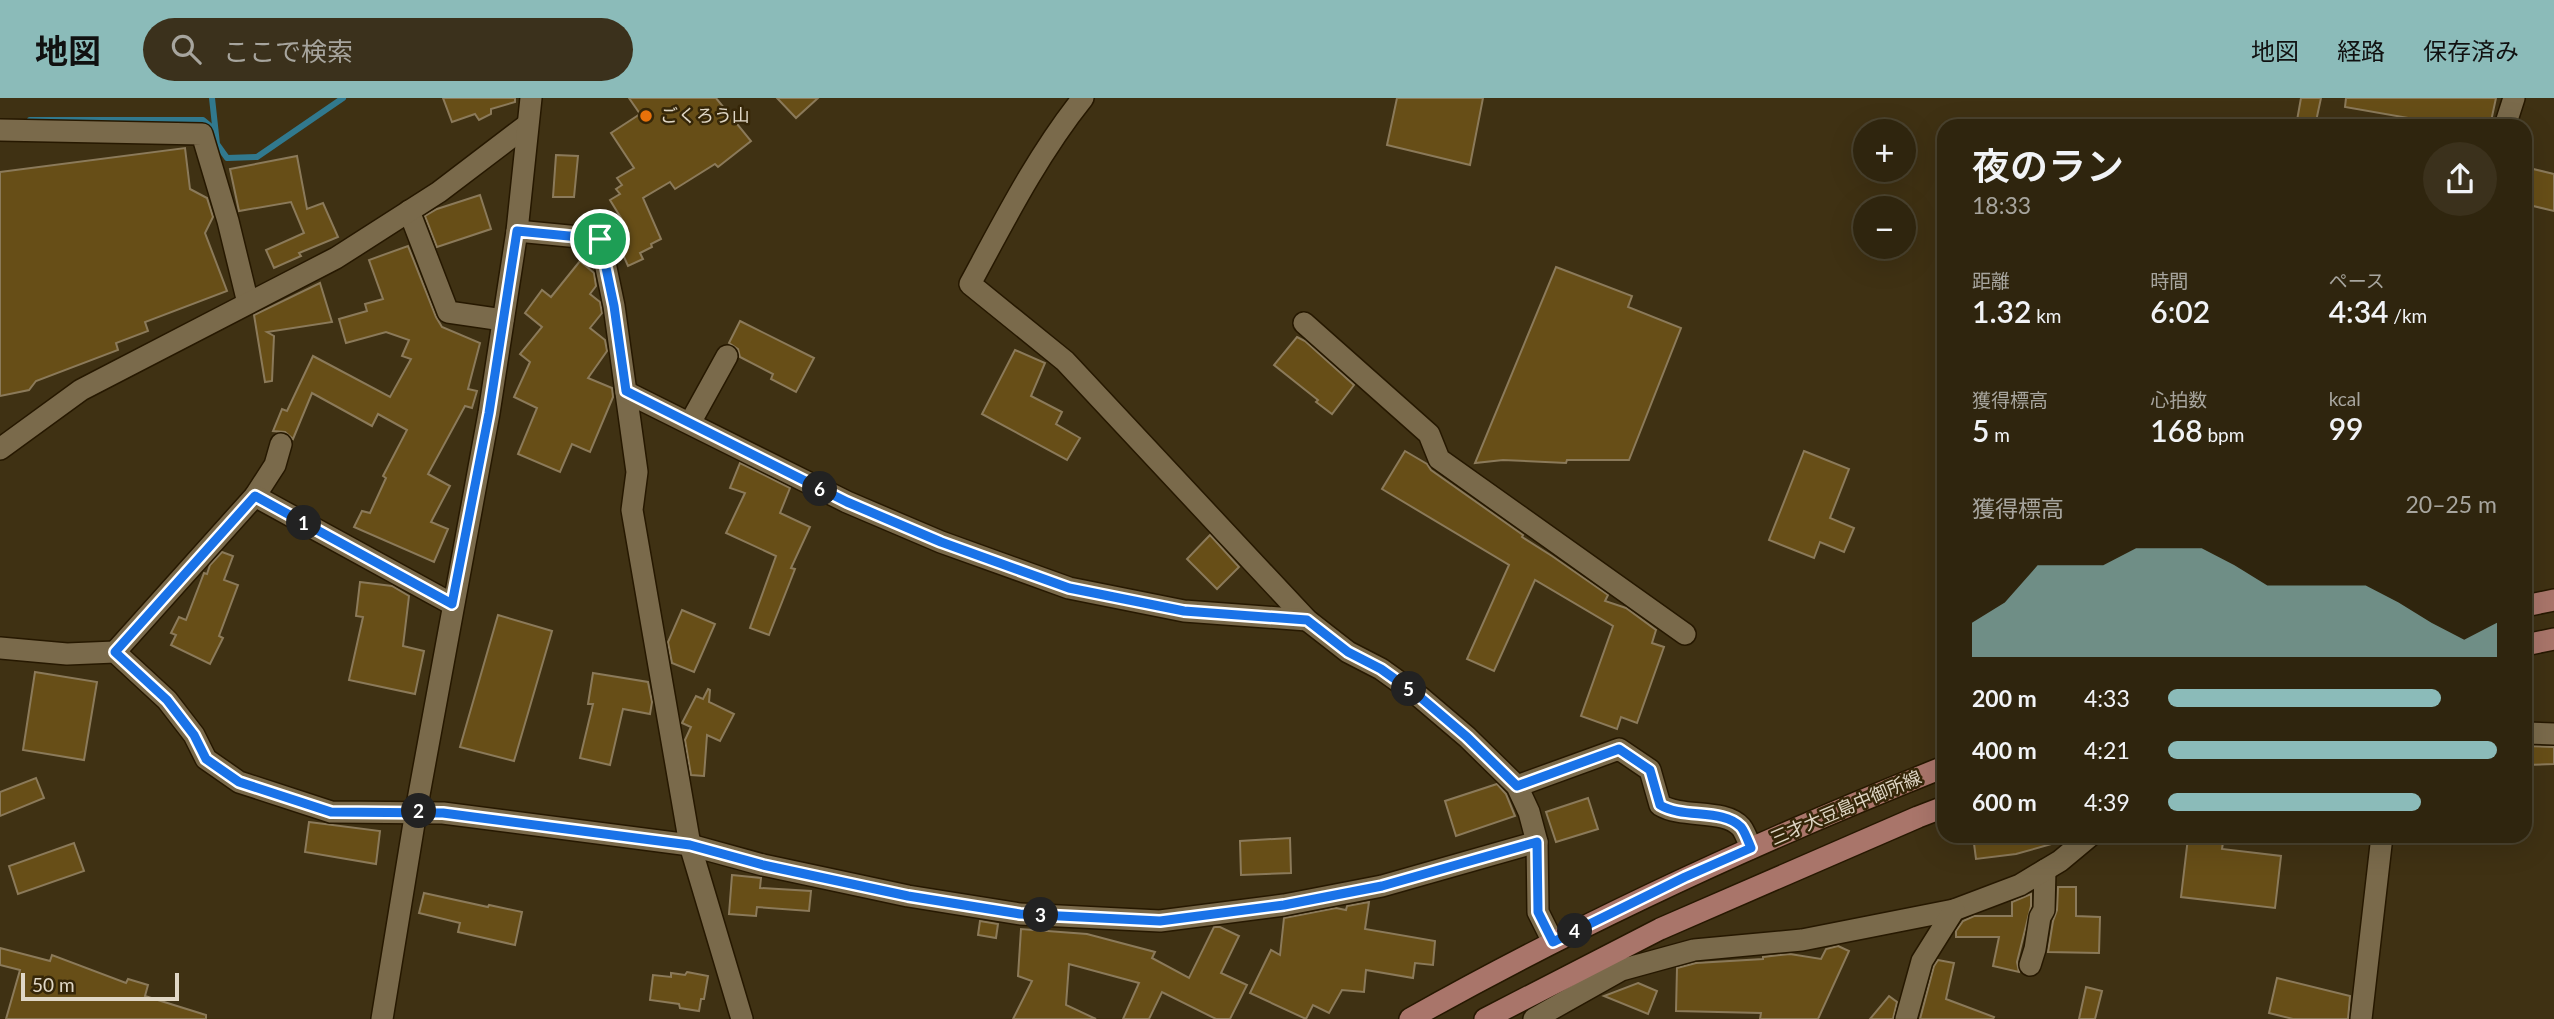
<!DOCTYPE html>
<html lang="ja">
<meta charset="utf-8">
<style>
:root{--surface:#2f250e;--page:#3b311c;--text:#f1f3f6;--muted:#a7a59e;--line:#4a422e;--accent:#8bbbb9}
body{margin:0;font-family:Lato,"Noto Sans JP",sans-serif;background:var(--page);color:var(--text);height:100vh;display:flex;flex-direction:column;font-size:26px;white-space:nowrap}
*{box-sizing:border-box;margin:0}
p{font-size:23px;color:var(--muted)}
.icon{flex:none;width:38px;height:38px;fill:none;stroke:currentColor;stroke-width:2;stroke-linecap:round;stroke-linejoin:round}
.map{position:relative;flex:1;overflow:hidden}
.sheet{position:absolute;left:1937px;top:21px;width:595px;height:724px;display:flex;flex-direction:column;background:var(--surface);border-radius:21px;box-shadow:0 7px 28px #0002,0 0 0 2px var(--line)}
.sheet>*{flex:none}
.controls{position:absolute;left:1853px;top:21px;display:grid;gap:14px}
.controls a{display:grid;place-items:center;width:63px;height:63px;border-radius:50%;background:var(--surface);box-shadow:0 7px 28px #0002,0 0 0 2px var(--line);font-size:35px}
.scale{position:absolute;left:21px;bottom:18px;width:158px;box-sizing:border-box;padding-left:7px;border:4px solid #e0d7c6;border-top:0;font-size:19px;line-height:24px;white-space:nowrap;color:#e0d7c6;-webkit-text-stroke:5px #352608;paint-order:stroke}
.pin{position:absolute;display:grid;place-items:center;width:60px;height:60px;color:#fff;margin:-30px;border:4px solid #fff;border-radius:50%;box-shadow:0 2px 7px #0007}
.km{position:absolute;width:35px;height:35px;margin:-18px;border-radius:50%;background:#222;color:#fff;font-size:19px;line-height:35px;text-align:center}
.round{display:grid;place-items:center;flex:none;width:74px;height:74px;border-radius:37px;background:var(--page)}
.overview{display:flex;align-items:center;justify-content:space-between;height:119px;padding:0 35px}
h1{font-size:38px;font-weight:600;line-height:52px}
.figures{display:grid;grid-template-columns:repeat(3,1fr);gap:10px;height:119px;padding:7px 35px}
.figures div{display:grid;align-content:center}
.figures b{font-size:30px;font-weight:600}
.figures small{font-size:19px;font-weight:400}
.figures p{font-size:19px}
.chart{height:196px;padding:14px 35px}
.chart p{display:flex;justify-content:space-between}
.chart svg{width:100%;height:126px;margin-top:7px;fill:var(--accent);opacity:.7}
ul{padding:0 35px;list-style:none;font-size:23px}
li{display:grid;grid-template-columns:112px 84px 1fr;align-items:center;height:52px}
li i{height:18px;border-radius:9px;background:var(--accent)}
header{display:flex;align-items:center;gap:42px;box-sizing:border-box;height:98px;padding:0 35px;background:var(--accent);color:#111}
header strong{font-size:33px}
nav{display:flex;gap:38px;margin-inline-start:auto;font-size:24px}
.search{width:490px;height:63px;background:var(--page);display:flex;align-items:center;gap:18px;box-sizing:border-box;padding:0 24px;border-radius:38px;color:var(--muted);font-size:26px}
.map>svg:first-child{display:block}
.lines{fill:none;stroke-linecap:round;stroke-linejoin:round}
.stream{stroke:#31798e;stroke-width:6}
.building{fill:#674e17;stroke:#8b7a5a;stroke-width:2}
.minor-casing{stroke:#261800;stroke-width:24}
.major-casing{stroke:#261800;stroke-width:24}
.minor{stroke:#7a6a4b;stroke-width:21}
.major{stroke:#a9756a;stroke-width:21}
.route-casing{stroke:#fff;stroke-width:14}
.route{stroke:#1a73e8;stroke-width:9}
.food-dot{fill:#e8710a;stroke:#352608;stroke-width:2.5}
.labels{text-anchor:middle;stroke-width:5;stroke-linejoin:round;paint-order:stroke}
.poi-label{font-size:18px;fill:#e0d7c6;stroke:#352608;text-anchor:start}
.street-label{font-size:18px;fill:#e0d7c6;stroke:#352608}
</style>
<header>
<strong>地図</strong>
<div class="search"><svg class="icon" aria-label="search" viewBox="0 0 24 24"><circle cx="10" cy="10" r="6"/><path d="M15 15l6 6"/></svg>ここで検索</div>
<nav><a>地図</a><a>経路</a><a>保存済み</a></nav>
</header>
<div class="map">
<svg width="2554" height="921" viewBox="0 0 2554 921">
<rect width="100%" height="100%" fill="#3f3113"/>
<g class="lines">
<g class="stream">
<path d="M212 0 217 46 227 60 257 59 343 0"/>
<path d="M30 22H203L215 32"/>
</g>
</g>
<g class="building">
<path d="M443 0H515V4L491 11V16L479 22 475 16 452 24Z"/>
<path d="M629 0H716L751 43 718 69 715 66 675 91 670 84 643 100 661 141 651 146 652 149 640 155 643 161 628 168 613 134 626 128 610 102 620 96 616 91 622 87 617 80 634 70 611 35 640 16Z"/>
<path d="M777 0H818L796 20Z"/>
<path d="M1397 0H1483L1470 67 1387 47Z"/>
<path d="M2301 0H2321L2315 28H2296Z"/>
<path d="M2346 0H2496L2490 28H2454L2345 9Z"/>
<path d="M185 50 190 91 207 100 213 119 205 135 227 193 145 224 148 233 116 245 118 252 36 283 29 292 0 298V74Z"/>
<path d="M556 57 578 58 574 99H553Z"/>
<path d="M297 58 307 111 323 105 338 139 299 155 301 158 274 170 266 152 304 135 291 104 239 113 230 71Z"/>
<path d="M2525 69 2554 76V113L2525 106Z"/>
<path d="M480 97 491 131 437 149 425 118 437 111Z"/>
<path d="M408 148 436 219 442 229 480 245 468 291 477 293 472 310 465 308 428 376 450 388 431 424 448 431 434 464 354 429 362 413 370 415 386 380 383 378 407 332 378 316 372 328 312 295 293 341 285 334 273 333 282 311 287 313 313 258 390 299 411 261 402 258 409 242 386 234 346 245 339 221 367 213 365 206 383 201 369 162Z"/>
<path d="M580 163 594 175 596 188 590 196 600 204 602 215 590 230 605 242 607 253 588 280 612 290 613 299 590 354 572 346 560 374 518 356 537 310 514 299 530 264 520 256 542 229 525 215 542 192 551 199Z"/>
<path d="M1556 169 1632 198 1628 209 1681 230 1629 362H1567L1566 365 1503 362 1475 365Z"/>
<path d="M320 185 332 224 267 234 274 238 272 283 265 284 254 217Z"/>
<path d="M740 223 814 260 796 294 771 281 773 276 740 259 738 251 729 245Z"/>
<path d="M1297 239 1305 243 1354 287 1332 316 1316 304 1318 302 1274 267Z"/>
<path d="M1015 252 1045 265 1031 298 1062 314 1056 326 1080 340 1067 362 982 316Z"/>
<path d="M1405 353 1427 366 1431 372 1523 437 1522 439 1552 458 1608 497 1605 503 1626 510 1656 532 1652 545 1664 549 1637 625 1621 619 1617 631 1581 618 1613 528 1535 482 1494 573 1467 561 1509 467 1382 391Z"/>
<path d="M1804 353 1849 371 1830 420 1854 430 1844 454 1820 444 1814 460 1769 442Z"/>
<path d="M740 365 790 390 780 415 810 429 791 470 795 471 769 537 750 530 776 458 726 435 745 395 730 390Z"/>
<path d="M1210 437 1239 469 1217 491 1187 461Z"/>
<path d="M222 454 233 458 224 482 238 487 219 538 223 540 210 566 171 547 176 537 171 535 179 519 186 522 204 475 207 476 210 467Z"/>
<path d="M360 484 392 488 409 498 403 548 424 553 415 596 349 582 363 519 356 518Z"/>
<path d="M682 512 715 526 694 574 672 565 668 544Z"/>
<path d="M498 517 552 533 514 663 460 649Z"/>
<path d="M35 574 97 584 84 662 23 652Z"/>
<path d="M593 575 648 584 652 604 650 616 623 611 610 667 580 660 593 606H588Z"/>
<path d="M708 591 710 592 709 604 734 616 720 643 707 637 704 678 691 677 685 642 691 629 682 625 696 598 703 601Z"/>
<path d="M2525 648 2554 649V666L2525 667Z"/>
<path d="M36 680 44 700 0 718V694Z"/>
<path d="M1497 686 1506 696 1515 718 1456 738 1445 703Z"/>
<path d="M1588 700 1598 731 1556 744 1546 714Z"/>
<path d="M309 724 380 733 376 766 305 754Z"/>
<path d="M1973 738H2054L2055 745 2016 756 1976 761Z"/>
<path d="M2204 738H2224L2222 751 2281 758 2275 810 2181 799 2188 740 2203 742Z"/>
<path d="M1290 740 1291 775 1241 777 1240 743Z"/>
<path d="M74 745 84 773 18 796 9 768Z"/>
<path d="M732 777 761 780 760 790 811 793 809 813 757 809 756 818 729 816Z"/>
<path d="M2058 789H2076V818L2100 819 2099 855 2048 854 2053 823 2057 812Z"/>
<path d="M424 795 488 809 489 807 522 814 515 847 458 834 460 825 419 815Z"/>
<path d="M2031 796V808L2017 864 2019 874 1993 868 1999 839H1956V833L1963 823 1974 818H2012V804Z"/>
<path d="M1369 804 1365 831 1435 843 1433 867 1415 865 1413 880 1366 872 1364 894 1342 892 1329 915 1313 907 1306 921 1250 895 1271 852 1280 857 1284 820 1336 810 1346 812 1347 808Z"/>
<path d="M980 823 998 826 996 840 978 837Z"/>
<path d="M1214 829H1220L1239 838 1221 875 1247 887 1230 921H1216L1162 894 1149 921H1123L1139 885 1069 866 1066 907 1096 921H1013L1032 883 1018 878 1021 831 1087 836 1155 854 1152 860 1189 880Z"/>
<path d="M1838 848 1849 853 1818 921H1760L1761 915 1676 913 1677 870 1696 865 1763 861V859L1790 856 1821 861 1826 851Z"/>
<path d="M0 850 50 863 52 857 126 885 128 881 148 887 145 898 206 917V921H6L20 872 0 867Z"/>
<path d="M1938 862 1954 865 1946 901 1994 919 1993 921H1920L1934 868Z"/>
<path d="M687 874 708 878 704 901H701L699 913 680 910 679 906 650 902 653 877 671 879V875L685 877Z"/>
<path d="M2277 880 2350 898 2348 921H2293L2269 915Z"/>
<path d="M1638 885 1657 893 1648 916 1604 898Z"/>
<path d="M2086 889 2102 893 2095 921H2079Z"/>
<path d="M1889 898 1897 904 1893 921H1870Z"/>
</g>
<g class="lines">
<defs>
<g id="minor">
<path d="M1083 0C1038 56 1004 123 970 186L1065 263 1307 522 1348 554 1381 571 1420 599 1467 639 1517 688 1529 714 1537 744 1538 814 1553 844"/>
<path d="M2505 28 2514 0"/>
<path d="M0 32 202 36 228 123 248 205"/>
<path d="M409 113 448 214 503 222"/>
<path d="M517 133 600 141 614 208 637 374 632 412 690 747 742 921"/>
<path d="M1304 225 1429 336 1439 361 1685 536"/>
<path d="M626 294 847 404 941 444 1069 490 1184 513 1307 522"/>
<path d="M690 325 727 258"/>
<path d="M0 351 81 292 336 160 439 94 527 27"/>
<path d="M255 398 275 367 281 346"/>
<path d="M0 550 67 556 115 554 167 602 194 637 206 661 239 684 331 714 443 715 690 747 763 767 908 798 1020 816 1160 823 1284 807 1382 788 1537 744"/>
<path d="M115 554 255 398 452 506"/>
<path d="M2525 635 2554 636"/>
<path d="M1517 688 1619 651 1650 672 1660 707C1683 721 1724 710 1741 729 1745 734 1748 743 1751 750"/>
<path d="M2030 867 2035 851 2040 819 2044 812 2045 772"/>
<path d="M382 921 416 713 489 315 517 133 531 0"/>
<path d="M1534 921 1621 872 1694 852 1802 842 1954 812 2020 787 2060 763 2090 738"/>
<path d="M1906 921 1922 863 1954 812"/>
<path d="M2361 921 2382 738"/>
</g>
<g id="major">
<path d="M2525 508 2554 502"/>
<path d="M2525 547 2554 541"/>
<path d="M1410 921C1582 824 1761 742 1944 669"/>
<path d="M1485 921 1660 831 1918 719 1944 709"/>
</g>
</defs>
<use href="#minor" class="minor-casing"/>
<use href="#major" class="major-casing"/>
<use href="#minor" class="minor"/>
<use href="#major" class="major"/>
</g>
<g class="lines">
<defs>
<path id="route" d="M517 133 600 141 614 208 626 293 847 404 941 444 1069 490 1184 513 1307 522 1348 554 1381 571 1420 599 1467 639 1517 688 1619 651 1650 672 1660 707C1683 721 1723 710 1741 729 1745 734 1748 743 1751 750L1685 779 1553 844 1538 814 1537 744 1382 788 1284 807 1160 823 1020 816 908 798 763 767 690 747 443 715 331 714 239 684 206 661 194 637 167 602 115 554 255 398 452 506 489 315Z"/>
</defs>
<use href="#route" class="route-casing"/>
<use href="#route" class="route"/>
</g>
<circle class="food-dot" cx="646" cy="18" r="7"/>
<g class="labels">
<g class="poi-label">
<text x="660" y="24">ごくろう山</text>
</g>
<g class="street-label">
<text transform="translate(1846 710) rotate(-23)" y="6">三才大豆島中御所線</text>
</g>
</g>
</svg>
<div class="controls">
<a>+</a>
<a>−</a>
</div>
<div class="scale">50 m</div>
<div class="pin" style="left:600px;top:141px;background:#1e9e55"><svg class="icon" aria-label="arrive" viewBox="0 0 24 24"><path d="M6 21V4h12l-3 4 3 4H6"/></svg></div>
<b class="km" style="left:304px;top:425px">1</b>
<b class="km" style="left:419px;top:713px">2</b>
<b class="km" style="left:1041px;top:817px">3</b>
<b class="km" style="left:1575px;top:833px">4</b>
<b class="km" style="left:1409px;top:591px">5</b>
<b class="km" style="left:820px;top:391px">6</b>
<section class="sheet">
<div class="overview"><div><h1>夜のラン</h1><p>18:33</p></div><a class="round"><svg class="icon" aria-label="share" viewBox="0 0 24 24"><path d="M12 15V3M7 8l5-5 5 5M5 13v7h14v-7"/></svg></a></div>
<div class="figures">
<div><p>距離</p><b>1.32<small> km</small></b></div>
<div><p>時間</p><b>6:02</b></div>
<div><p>ペース</p><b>4:34<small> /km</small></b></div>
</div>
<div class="figures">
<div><p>獲得標高</p><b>5<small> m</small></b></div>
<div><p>心拍数</p><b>168<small> bpm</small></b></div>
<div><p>kcal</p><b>99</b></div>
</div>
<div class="chart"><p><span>獲得標高</span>20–25 m</p>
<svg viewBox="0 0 160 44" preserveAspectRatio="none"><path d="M0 44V32L10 25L20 12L30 12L40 12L50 6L60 6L70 6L80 12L90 19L100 19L110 19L120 19L130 25L140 32L150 38L160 32V44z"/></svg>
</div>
<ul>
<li><b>200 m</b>4:33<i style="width:83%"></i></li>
<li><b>400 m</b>4:21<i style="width:100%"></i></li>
<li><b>600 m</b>4:39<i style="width:77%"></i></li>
</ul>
</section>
</div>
